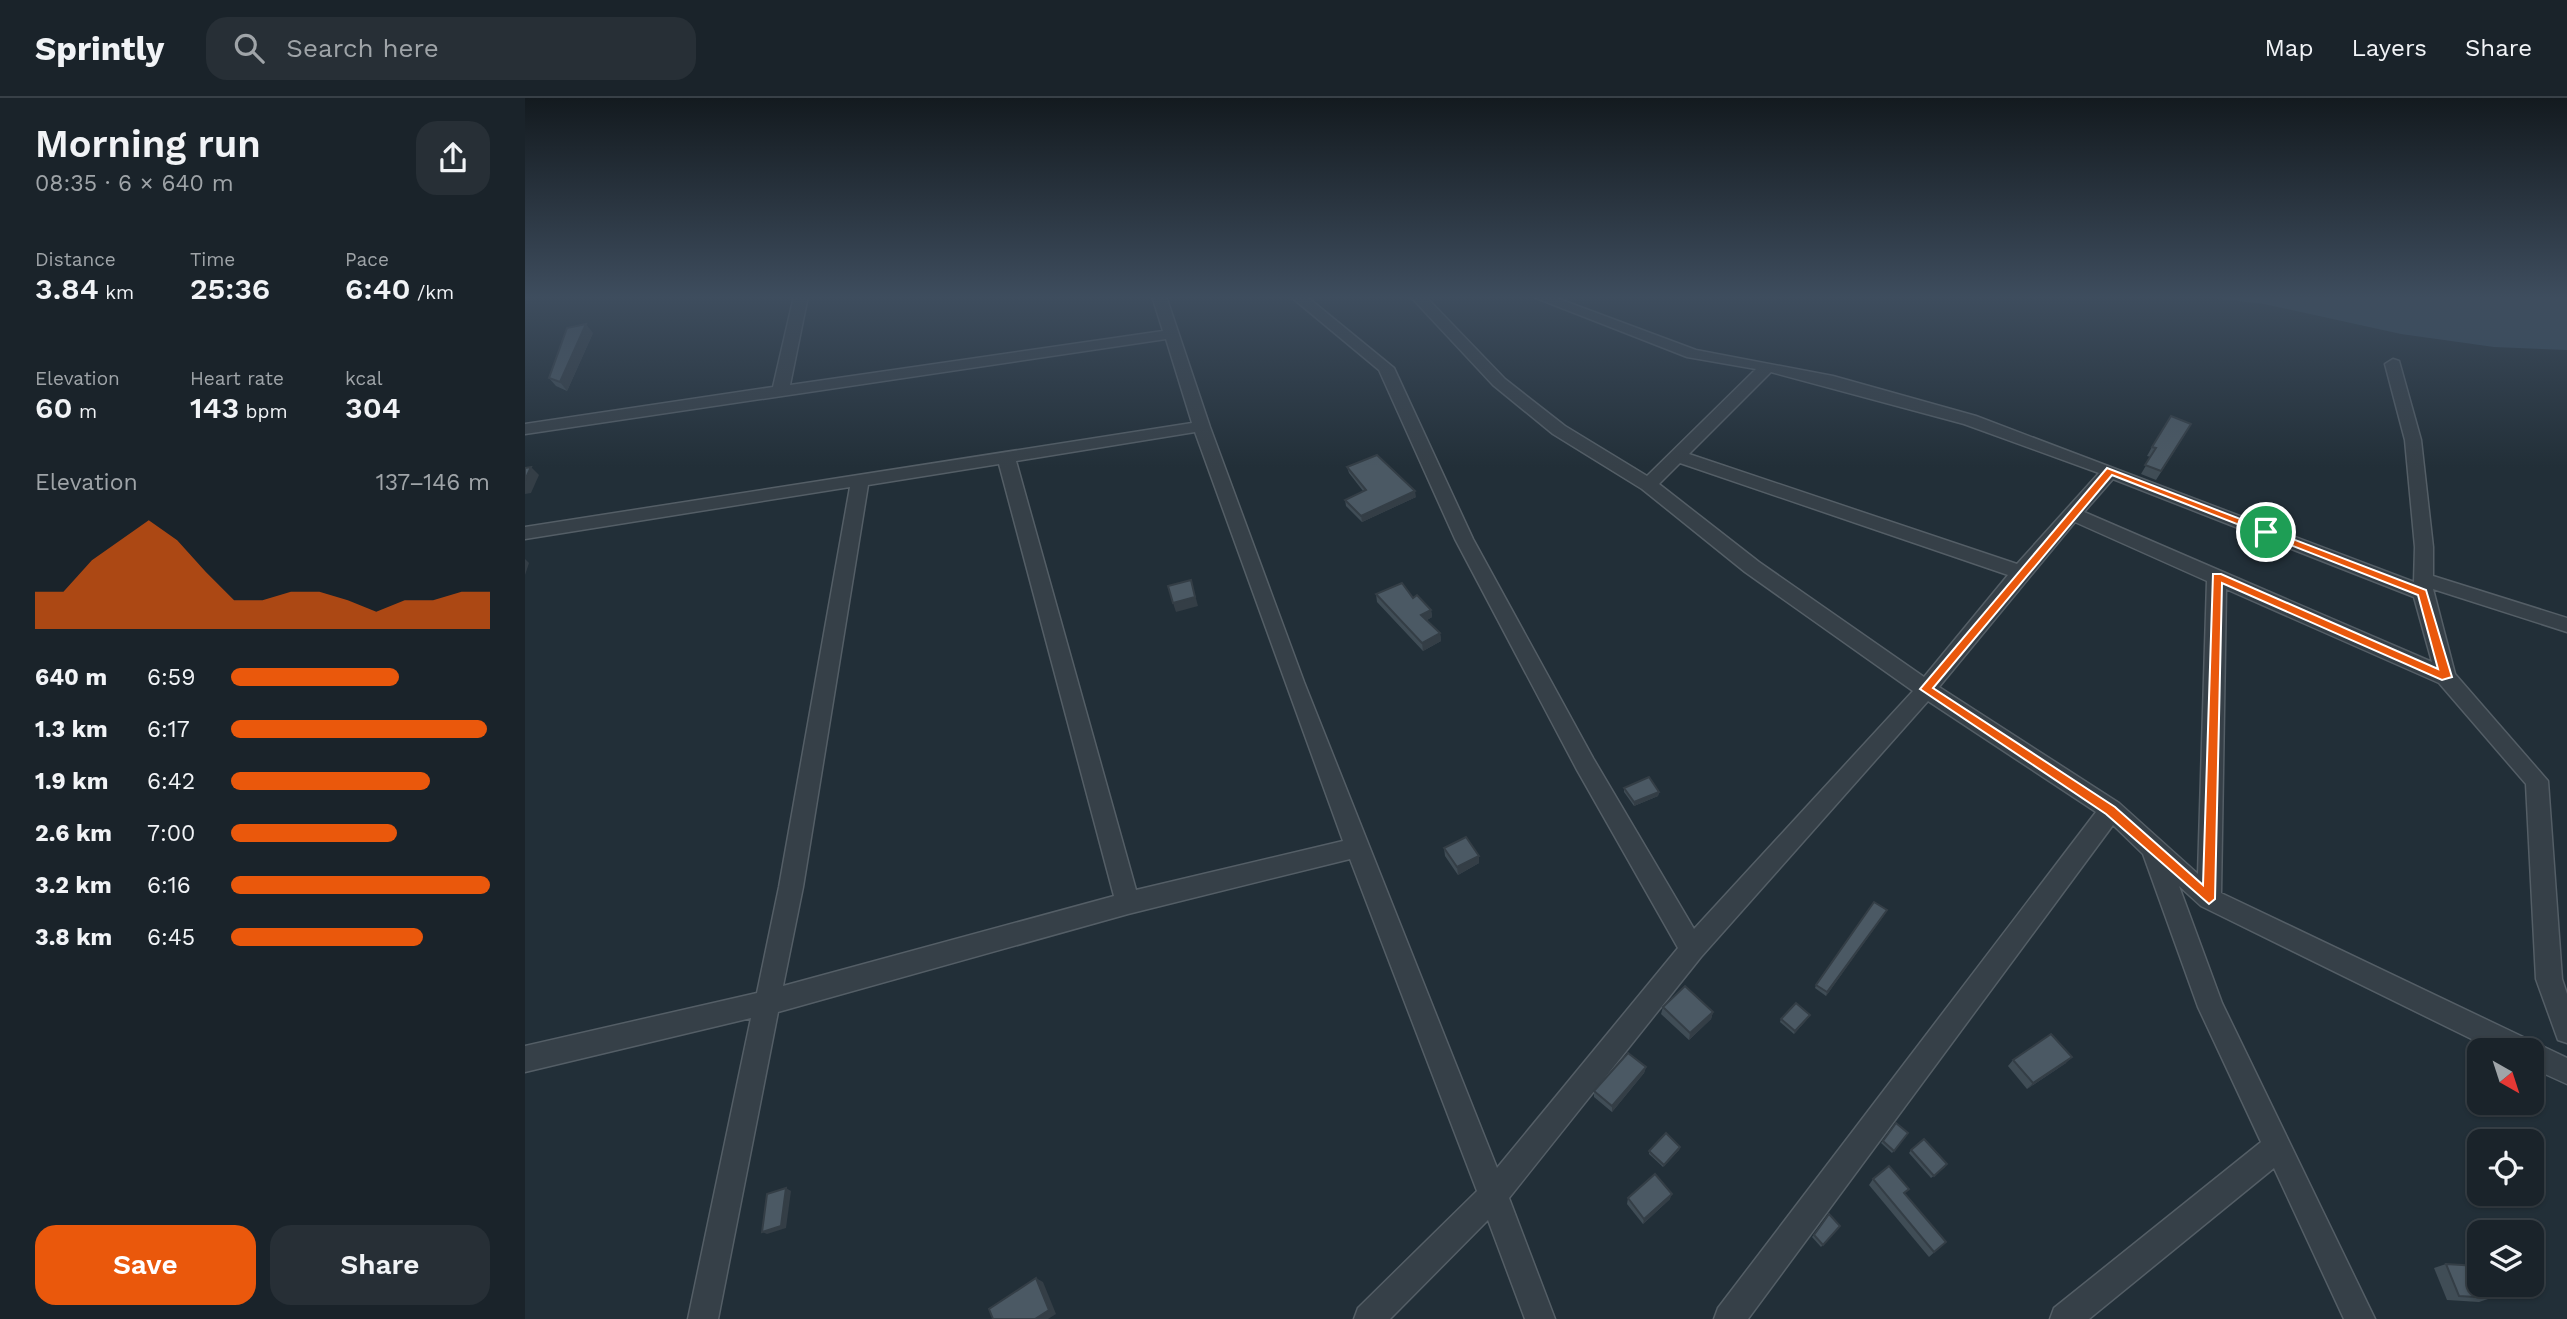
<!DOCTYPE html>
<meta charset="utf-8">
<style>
:root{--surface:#1a232a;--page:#272f36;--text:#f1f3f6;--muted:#9fa4a8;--line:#384047;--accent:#ea580c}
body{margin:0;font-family:"Work Sans",sans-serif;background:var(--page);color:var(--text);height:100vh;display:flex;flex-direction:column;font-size:26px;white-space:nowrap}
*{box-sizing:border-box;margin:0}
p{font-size:23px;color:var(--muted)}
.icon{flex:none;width:38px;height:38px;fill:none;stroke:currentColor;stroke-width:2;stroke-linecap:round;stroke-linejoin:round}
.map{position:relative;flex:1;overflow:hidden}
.side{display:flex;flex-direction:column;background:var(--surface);width:525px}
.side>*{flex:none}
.needle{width:46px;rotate:141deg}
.buttons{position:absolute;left:1942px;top:940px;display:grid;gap:14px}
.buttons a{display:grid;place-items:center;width:77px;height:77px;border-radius:14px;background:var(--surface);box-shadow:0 2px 5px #0004,0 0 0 2px var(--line);font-size:35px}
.pin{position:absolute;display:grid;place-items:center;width:60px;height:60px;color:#fff;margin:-30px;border:4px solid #fff;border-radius:50%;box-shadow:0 2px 7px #0007}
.round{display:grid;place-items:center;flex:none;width:74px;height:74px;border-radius:21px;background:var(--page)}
.summary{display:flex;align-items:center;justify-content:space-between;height:119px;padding:0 35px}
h1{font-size:38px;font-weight:600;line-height:52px}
.figures{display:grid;grid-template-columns:repeat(3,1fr);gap:10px;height:119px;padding:7px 35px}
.figures div{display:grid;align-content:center}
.figures b{font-size:30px;font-weight:600}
.figures small{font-size:19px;font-weight:400}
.figures p{font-size:19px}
.chart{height:196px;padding:14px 35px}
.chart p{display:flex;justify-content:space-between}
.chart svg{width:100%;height:126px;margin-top:7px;fill:var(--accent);opacity:.7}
.cta{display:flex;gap:14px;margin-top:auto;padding:14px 35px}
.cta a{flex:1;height:80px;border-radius:21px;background:var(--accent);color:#fff;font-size:28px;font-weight:600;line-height:80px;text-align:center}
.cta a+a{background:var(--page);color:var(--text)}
ul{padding:0 35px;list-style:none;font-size:23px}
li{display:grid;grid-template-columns:112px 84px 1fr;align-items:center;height:52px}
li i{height:18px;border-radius:9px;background:var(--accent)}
header{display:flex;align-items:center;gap:42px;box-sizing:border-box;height:98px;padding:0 35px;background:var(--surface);border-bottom:2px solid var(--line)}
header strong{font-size:33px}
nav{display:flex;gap:38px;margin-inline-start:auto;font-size:24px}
.search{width:490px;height:63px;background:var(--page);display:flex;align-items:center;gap:18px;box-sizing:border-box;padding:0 24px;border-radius:21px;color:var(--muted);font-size:26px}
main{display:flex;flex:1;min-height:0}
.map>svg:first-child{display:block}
.water{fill:#374d5e}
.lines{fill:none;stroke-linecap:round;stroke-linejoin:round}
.street-casing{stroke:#545e66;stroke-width:3}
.street{fill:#364048;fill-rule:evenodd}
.wall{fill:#404d56}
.shaded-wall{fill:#343e46}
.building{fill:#4b5964;stroke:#343e46;stroke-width:2}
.route{fill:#ea580c;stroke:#fff;stroke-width:2;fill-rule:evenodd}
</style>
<header>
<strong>Sprintly</strong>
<div class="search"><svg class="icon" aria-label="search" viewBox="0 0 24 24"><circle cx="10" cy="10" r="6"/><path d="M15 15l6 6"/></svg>Search here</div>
<nav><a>Map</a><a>Layers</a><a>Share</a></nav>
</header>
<main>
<section class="side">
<div class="summary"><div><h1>Morning run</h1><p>08:35 · 6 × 640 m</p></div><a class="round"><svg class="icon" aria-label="share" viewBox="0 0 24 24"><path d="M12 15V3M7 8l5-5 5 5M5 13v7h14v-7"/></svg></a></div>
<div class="figures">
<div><p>Distance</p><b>3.84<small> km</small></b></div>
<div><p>Time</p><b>25:36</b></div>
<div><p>Pace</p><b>6:40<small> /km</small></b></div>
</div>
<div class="figures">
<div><p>Elevation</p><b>60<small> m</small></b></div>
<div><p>Heart rate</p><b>143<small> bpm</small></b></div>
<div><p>kcal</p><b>304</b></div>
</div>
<div class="chart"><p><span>Elevation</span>137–146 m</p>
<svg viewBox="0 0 160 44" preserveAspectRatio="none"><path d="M0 44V31L10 31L20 20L30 13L40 6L50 13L60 24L70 34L80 34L90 31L100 31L110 34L120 38L130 34L140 34L150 31L160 31V44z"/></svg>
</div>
<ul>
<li><b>640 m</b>6:59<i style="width:65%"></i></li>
<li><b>1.3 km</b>6:17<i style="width:99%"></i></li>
<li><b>1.9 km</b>6:42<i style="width:77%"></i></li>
<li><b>2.6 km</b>7:00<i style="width:64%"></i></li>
<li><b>3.2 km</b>6:16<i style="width:100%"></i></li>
<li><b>3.8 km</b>6:45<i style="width:74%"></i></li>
</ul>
<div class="cta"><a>Save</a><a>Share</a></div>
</section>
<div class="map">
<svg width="2042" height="1221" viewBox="0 0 2042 1221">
<rect width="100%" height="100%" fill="#222f38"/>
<path class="water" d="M1672 198H2042V252L1969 249 1876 236 1739 206Z"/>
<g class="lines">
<defs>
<path id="street" d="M269 198H283L265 287 638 233 627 198H641L685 329 779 584 972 1070 1153 850 1052 672 930 441 854 272 765 198H781L869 270 948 441 1068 660 1169 831 1388 593 1220 474 1117 391 1028 336 968 287 885 198H900L980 281 1040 328 1122 378 1231 271 1162 259 1006 198H1026L1171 252 1308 278 1451 318 1889 484 1890 449 1880 342 1860 266 1868 261 1874 263 1896 342 1908 449V478L2042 520V534L1908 491 1930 576 2023 683 2037 881 2042 896V945L2033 942 2011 881 2001 686 1914 585 1701 491 1696 795 2042 960V986L2007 970V952H1969L1676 808 1654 788 1697 905 1850 1221H1819L1749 1070 1564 1221H1525L1529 1210 1736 1044 1673 909 1618 756 1588 727 1223 1221H1189L1193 1210 1571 714 1403 603 1176 859 984 1100 1030 1221H1000L963 1122 865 1221H829L833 1210 952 1093 825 761 603 816 253 914 193 1221H163L226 920 0 974V948L232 895 254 789 325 389 0 441V429L667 325 641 241 0 336V326L248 289ZM1246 274 1439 326 1574 375 1492 466 1164 356ZM670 334 818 743 611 792 491 363ZM1155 365 1483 477 1399 579 1234 464 1134 386ZM474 366 589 798 258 888 278 789 343 387ZM1588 381 1889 499 1907 564 1559 414ZM1550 424 1682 483 1673 776 1594 705 1414 589Z"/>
</defs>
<use href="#street" class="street-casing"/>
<use href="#street" class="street"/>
</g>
<g class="wall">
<path d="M68 235 42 293 31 288 24 280Z"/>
<path d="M1661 335 1631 382 1616 376 1626 359 1622 358 1627 349Z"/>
<path d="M822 369 891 399 837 424 821 408 820 402 838 393 824 375Z"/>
<path d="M851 496 906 512 907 519 902 522 915 535 916 543 898 553 852 504Z"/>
<path d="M1099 690 1134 694 1133 698 1109 708 1099 694Z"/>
<path d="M919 750 954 765 933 777 920 758Z"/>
<path d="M1362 812 1301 898 1290 890 1291 887Z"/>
<path d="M1138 909 1188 914 1186 921 1164 942 1136 916Z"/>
<path d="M1285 917 1283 920 1269 936 1255 924 1256 921Z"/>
<path d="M1488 962 1541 965 1502 991 1483 968Z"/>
<path d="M1121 969 1119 975 1087 1014 1069 999V993Z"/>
<path d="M1371 1025 1383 1035 1367 1055 1356 1045Z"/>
<path d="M1155 1049 1154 1052 1138 1069 1124 1056V1053Z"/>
<path d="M1386 1052 1420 1069 1406 1080 1384 1055Z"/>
<path d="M1348 1081 1380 1096 1421 1144 1404 1159 1344 1087Z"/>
<path d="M1103 1100 1145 1101 1118 1126 1102 1106Z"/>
<path d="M1304 1116 1315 1128 1296 1149 1287 1139Z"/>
<path d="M1921 1166 1966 1200 1954 1204 1922 1202 1909 1170Z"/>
</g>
<g class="shaded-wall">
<path d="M61 226 68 235 42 293 35 284Z"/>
<path d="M6 369 14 377 6 395 0 396V382Z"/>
<path d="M890 393 891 399 837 424 836 418Z"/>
<path d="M0 461 4 465 0 477Z"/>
<path d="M666 482 673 508 651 514 648 505Z"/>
<path d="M906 512 907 519 897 525 896 517Z"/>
<path d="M915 535 916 543 898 553 897 545Z"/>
<path d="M1134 694 1133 698 1109 708V704Z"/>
<path d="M954 758V765L933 777 932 769Z"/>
<path d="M1362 812 1360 816 1301 898 1302 894Z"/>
<path d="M1188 914 1186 921 1164 942 1165 935Z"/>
<path d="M1285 917 1283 920 1269 936 1270 933Z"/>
<path d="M1547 959 1541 965 1502 991 1508 985Z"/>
<path d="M1121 969 1119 975 1087 1014V1008Z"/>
<path d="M1155 1049 1154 1052 1138 1069 1139 1067Z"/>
<path d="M261 1090 266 1093 261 1130 242 1136 237 1134Z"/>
<path d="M1147 1096 1145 1101 1118 1126 1119 1121Z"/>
<path d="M511 1180 518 1184 531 1216 523 1221H510Z"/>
</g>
<g class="building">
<path d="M61 226 35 284 24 280 42 230Z"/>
<path d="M1646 318 1666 326 1636 373 1620 367 1631 350 1627 349Z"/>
<path d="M852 357 890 393 836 418 820 402 841 392 822 369Z"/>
<path d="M6 369 0 382V370Z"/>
<path d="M666 482 670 499 648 505 643 488Z"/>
<path d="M877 485 888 500 892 497 906 512 896 517 915 535 897 545 851 496Z"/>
<path d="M1124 679 1134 694 1109 704 1099 690Z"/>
<path d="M941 739 954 758 932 769 919 750Z"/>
<path d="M1349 804 1362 812 1302 894 1291 887Z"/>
<path d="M1160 888 1188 914 1165 935 1138 909Z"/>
<path d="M1271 905 1285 917 1270 933 1256 921Z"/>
<path d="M1526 936 1547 959 1508 985 1488 962Z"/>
<path d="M1103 955 1121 969 1087 1008 1069 993Z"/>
<path d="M1371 1025 1383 1035 1369 1053 1358 1043Z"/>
<path d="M1141 1035 1155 1049 1139 1067 1124 1053Z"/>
<path d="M1399 1041 1422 1066 1409 1078 1386 1052Z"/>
<path d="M1364 1068 1384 1091 1379 1095 1421 1144 1409 1154 1348 1081Z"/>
<path d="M1130 1076 1147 1096 1119 1121 1103 1100Z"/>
<path d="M261 1090 256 1128 237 1134 242 1096Z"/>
<path d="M1304 1116 1315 1128 1298 1147 1289 1137Z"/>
<path d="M1921 1166 1953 1168 1955 1172V1186H1961L1966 1200 1934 1198Z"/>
<path d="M511 1180 524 1212 510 1221H468L464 1211Z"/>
</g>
<linearGradient id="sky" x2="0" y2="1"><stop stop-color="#131a1f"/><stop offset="0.54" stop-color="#3e4d5e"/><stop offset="1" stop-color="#3e4d5e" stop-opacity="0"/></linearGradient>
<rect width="2042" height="369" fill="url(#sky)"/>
<path class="route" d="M1582 370 1901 492 1927 579 1917 582 1697 485 1690 801 1684 806 1581 716 1395 591ZM1587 377 1893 497 1913 571 1696 476H1688L1678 787 1590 709 1408 590Z"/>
</svg>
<div class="buttons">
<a><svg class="needle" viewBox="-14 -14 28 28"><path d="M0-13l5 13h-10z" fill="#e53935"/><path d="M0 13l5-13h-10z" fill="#9fa4a8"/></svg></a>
<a><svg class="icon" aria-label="locate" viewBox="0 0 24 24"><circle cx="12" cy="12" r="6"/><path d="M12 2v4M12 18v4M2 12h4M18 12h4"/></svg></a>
<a><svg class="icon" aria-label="layers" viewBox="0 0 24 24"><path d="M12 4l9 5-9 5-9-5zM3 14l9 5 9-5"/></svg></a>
</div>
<div class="pin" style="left:1741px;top:434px;background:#1e9e55"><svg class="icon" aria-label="arrive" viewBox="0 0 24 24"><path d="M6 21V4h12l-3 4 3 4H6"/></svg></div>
</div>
</main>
